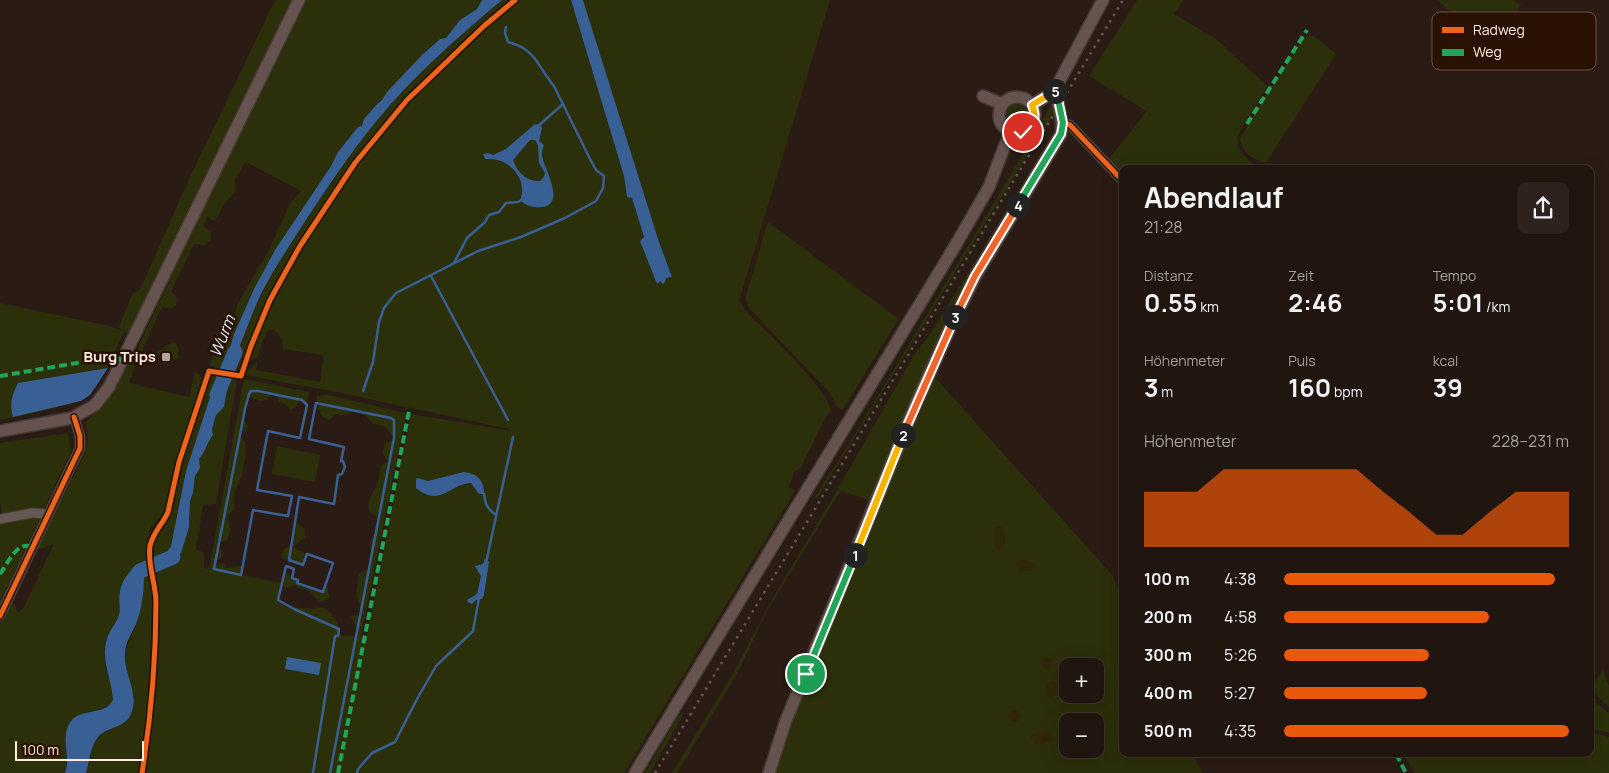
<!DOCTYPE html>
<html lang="de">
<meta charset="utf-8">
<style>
:root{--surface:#20150f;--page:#2d221d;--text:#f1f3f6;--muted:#a29f9e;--line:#3d342f;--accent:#ea580c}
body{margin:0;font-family:Manrope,sans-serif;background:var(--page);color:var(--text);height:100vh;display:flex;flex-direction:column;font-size:19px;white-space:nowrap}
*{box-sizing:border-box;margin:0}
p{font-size:16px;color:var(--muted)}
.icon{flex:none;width:28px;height:28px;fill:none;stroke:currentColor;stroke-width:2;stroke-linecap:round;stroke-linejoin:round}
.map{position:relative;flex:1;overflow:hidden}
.panel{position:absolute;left:1119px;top:165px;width:475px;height:592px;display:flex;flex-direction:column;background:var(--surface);border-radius:10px;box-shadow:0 5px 20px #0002,0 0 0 1px var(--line)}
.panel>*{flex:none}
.buttons{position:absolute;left:1059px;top:658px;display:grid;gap:10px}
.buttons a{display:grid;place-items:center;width:45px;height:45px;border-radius:10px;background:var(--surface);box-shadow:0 5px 20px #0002,0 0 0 1px var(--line);font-size:25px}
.scale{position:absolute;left:15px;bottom:12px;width:129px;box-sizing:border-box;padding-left:5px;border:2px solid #ffece3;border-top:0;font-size:14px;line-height:18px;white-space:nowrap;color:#ffece3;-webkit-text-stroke:4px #291103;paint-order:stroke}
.pin{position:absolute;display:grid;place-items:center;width:42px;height:42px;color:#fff;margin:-21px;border:2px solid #fff;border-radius:50%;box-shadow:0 1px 5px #0007}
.km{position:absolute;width:25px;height:25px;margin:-12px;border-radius:50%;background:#222;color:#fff;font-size:14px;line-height:25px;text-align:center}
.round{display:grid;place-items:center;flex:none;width:52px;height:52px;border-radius:10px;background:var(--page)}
.summary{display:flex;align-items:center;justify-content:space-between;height:85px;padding:0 25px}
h1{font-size:28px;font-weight:700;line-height:38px}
.stats{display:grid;grid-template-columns:repeat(3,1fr);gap:8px;height:85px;padding:5px 25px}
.stats div{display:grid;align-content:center}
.stats b{font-size:25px;font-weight:700}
.stats small{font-size:14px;font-weight:400}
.stats p{font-size:14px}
.chart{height:140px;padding:10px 25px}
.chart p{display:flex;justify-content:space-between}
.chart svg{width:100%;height:90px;margin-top:5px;fill:var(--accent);opacity:.7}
ul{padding:0 25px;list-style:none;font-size:16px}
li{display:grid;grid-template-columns:80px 60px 1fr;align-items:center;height:38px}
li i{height:12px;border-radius:6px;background:var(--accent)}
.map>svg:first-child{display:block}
.green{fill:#2b300a;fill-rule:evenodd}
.sand{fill:#302609}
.water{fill:#396095;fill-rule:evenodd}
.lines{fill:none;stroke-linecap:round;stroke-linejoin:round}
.stream{stroke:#396095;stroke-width:2.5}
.river{stroke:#396095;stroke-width:15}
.minor-casing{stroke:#463934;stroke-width:11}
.major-casing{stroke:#463934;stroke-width:14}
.minor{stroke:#645852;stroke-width:9}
.major{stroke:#665350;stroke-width:11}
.rail{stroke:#615650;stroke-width:2.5;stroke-dasharray:2.5 5;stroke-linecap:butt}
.quiet{stroke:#20a55d;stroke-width:4;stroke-dasharray:8 4;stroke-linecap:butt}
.cycleway-casing{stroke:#291103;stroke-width:8}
.cycleway{stroke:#eb651d;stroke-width:5}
.split-1-casing{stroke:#fff;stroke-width:10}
.split-2-casing{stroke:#fff;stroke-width:10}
.split-3-casing{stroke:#fff;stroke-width:10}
.split-4-casing{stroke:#fff;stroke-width:10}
.split-5-casing{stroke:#fff;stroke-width:10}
.split-6-casing{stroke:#fff;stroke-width:10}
.split-1{stroke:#22a559;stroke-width:6}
.split-2{stroke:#f5b400;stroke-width:6}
.split-3{stroke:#f0652b;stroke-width:6}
.split-4{stroke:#f0652b;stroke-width:6}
.split-5{stroke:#22a559;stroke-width:6}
.split-6{stroke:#f5b400;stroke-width:6}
.poi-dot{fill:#b4a39b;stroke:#291103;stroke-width:2}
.labels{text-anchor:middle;stroke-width:5;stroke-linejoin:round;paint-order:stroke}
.poi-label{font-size:15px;font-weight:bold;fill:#ffece3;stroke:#291103;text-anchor:end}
.water-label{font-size:16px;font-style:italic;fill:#d9e5f7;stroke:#291103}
.key{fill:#291103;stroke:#695346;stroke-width:1}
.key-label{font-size:14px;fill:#ffece3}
</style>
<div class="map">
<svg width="1609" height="773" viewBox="0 0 1609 773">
<rect width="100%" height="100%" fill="#2a1c14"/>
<g class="green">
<path d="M275 0H296L188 218 129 333 124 332C115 350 108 370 96 387 83 406 23 415 0 420V303L109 326 122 331 119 327 132 294 140 290 190 177Z"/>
<path d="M303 0H482L477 9 460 20 446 38 439 39 423 54 382 100C372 105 366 117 362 126L358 127 338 152 331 166 275 250 254 289 234 334 227 358 220 369 210 366 216 341H223L229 333 238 303 269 250 289 205 301 191 246 162 235 179 236 191 224 204 218 217 213 221 207 217 204 227 211 232V241L205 245 194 244 171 291 177 298 176 305 173 308 162 307 143 348V351C160 357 162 345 175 342L179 350 178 359 139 351 138 347Z"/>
<path d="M502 0H512L455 50 412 92 369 141 351 165 293 253 273 289 242 364 236 371 229 370C242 344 250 316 263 290 275 267 290 245 304 223 326 189 349 155 374 124 411 78 457 38 502 0Z"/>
<path d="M518 0H571L624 176 627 197 632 198 657 283 666 278 672 277 659 242 583 0H830L739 301 747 312C768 334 823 384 831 410L823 422 801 468 794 472 789 487 795 491 624 773H145C150 743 153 712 155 681 158 643 161 608 155 571L177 561 190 521V501L193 493 195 476 200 468 199 459C205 452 207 443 213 435L212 429 216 415 224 407 229 378H233L236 381V386L216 504 203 505 196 549 204 553V568L209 569 244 379 309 392 307 405 300 400 295 408 290 410 286 404 279 402 276 395 271 394 268 400 260 401 248 397 243 419 248 427 245 431 241 430 240 437 245 442 246 454 242 475 234 494V510L227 516 231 530 227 540 220 542 219 548 223 555 221 558 216 560 215 566 222 563 225 564 226 568 243 566 242 575 277 582H282L284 572 292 576V578L298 580 297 583 323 592 325 587 328 588 329 598C321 606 314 598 310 591L305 589 301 590 295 585 287 588 282 586 278 600 290 607 313 609 324 607C334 615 339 623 341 636H356L357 631 351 616 357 615 360 617 361 608 356 596 359 574 362 571H368C369 567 371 561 371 557 371 548 367 540 376 533L379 517C358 512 374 492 378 482 380 477 379 471 381 466L385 462H389L383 454 384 444 389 441H393L394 438 386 427 373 424 366 416 359 412 351 411 349 414 341 415 335 414 330 420C319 418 316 406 317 396L328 395 406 413 361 636H367L411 414 511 431 509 429 341 393 245 375 247 370 257 363 256 370 320 382 324 355 283 349 282 340 275 330H268L261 345 258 357 248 362C255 341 262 321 272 301 283 279 298 258 311 236 326 211 341 186 358 163 404 101 461 50 518 0ZM484 559 486 562 482 599 476 600 470 598 477 594Z"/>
<path d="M1137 0H1183L1174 14 1216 39 1267 86 1237 137 1239 151 1252 163 1268 169H1122V176L1108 160 1147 111 1089 76Z"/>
<path d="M1438 0H1514L1521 4 1494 53 1457 13 1450 12Z"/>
<path d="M1310 35 1314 36 1336 54 1266 163C1251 159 1243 153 1240 138L1301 41Z"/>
<circle cx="1016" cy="115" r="12"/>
<path d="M1054 103 1056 111C973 238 898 370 817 498L815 497 858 429 1007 181 1051 105Z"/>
<path d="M1059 125V128L1013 207 872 501 842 491 836 498 767 611 736 676 677 773H672L731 677 774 596 838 489 914 355 931 333Z"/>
<path d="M768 222 899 319 843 409H840L836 405 830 393 749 308 746 301V295Z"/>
<path d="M132 358 137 359 129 383 189 397 195 371 202 378 165 510C161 518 154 522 150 529 146 539 147 551 147 561L137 566 120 592 119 616 107 638 104 650 106 670 112 686 113 700 106 708 86 712 66 735 68 755 65 773H0V624L11 602 16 607 18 612 23 609 54 544 44 548 37 549 84 456 88 441 86 422 93 414 104 405Z"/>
<path d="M211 374 219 376 211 394 186 471 171 546 163 558 154 561C151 535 164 533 171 513L181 463Z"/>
<path d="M932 374 1113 576 1122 601V754H1192L1203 773H775L787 731 848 587ZM1068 666H1095V694H1068ZM1068 721H1095V749H1068Z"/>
<path d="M68 433 71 451 0 603V524L4 523 0 502V443Z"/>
<path d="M277 446 320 455 315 482 272 474Z"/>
<path d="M294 521 305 529V537L295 546 296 549 307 554 303 565 282 558C282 550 284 548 291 546Z"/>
<path d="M149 572 153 600 147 708 138 773H86L93 745 101 734 129 720 125 651 137 623 144 584V575Z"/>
<path d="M1603 670 1609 686V707L1590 689Z"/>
<path d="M1590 698 1609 713V733L1590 728Z"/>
<path d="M679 715H683L650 773H645Z"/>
<path d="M1590 732 1609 737V773H1414L1404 754H1590Z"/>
</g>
<g class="sand">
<path d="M999 526 1002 527C1006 534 1007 545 999 550 993 545 992 537 994 529Z"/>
<path d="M1020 559 1034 562V568L1030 571 1018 570 1015 563Z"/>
<circle cx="1047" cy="663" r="5.5"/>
<path d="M1053 680C1059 684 1058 694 1052 699L1047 697V684Z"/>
<circle cx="1014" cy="716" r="6"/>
<path d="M1044 730H1047L1051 733V740L1044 744H1035L1031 738 1032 734Z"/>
</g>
<g class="water">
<path d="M482 0H502C457 38 411 78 374 124 349 155 326 189 304 223 290 245 275 267 263 290 250 316 242 344 229 370L220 369 227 358 234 334 254 289 275 250 331 166 338 152 358 127 362 126 364 119 376 105 382 100 387 92 423 54 440 39 446 38 460 20 477 9Z"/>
<path d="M571 0H583L659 242 672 277 666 278 665 282 663 284 660 281 657 284 640 241 644 237 632 198 627 197 624 176Z"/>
<path d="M535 124 540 125 542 128 539 141 544 145C542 150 541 155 543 160 548 175 568 211 534 207 528 206 524 204 520 200 527 185 516 167 501 161 496 159 490 159 485 159L483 154 488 153 493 155 506 149ZM530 140H535L538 145 539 163 545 173 544 177 540 181C527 182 517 172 513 160Z"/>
<path d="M108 368 90 395 81 401 13 417C9 404 12 395 18 383Z"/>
<path d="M219 376 229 378 224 407 216 415 212 429 213 435C207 443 205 452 199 459L200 468 195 476 193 493 190 501 189 527 182 550 177 561 155 571 154 561 163 558 171 546 186 471 211 394Z"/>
<path d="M464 472C477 473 484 480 484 494H479L471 483C449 484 441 508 416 488V481L417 478 428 481Z"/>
<path d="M485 558 486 562 489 561 484 595 482 599 476 600 472 604 468 602 467 600 477 594 481 576 475 566 483 564Z"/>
<path d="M147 561 149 572 144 575C144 592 142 609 136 624 132 633 125 643 125 653 123 675 141 694 130 716 125 726 109 728 101 734 90 744 90 760 86 773H65C70 758 64 748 66 734 70 709 89 715 105 708 108 707 111 703 113 700 112 679 100 660 107 639 109 630 117 623 119 615 121 607 118 599 120 591 123 576 133 568 147 561Z"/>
<path d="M287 657 321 663 319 675 285 669Z"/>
</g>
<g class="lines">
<g class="stream">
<path d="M537 127 563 104"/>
<path d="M454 263 467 238 485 222 489 215 499 212 506 203 518 202 523 199"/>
<path d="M431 276 508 420"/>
<path d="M251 391H258L302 400 307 405 300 438 268 431 257 490 292 496 288 516 253 510 241 575 214 569 245 409 249 394Z"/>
<path d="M363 391 373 362 379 322 384 308 396 293 478 251 521 237 565 218 596 201 603 188 604 176 596 170 589 157 554 86C544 75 536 55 523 48 519 45 513 44 508 42L505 33 506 27"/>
<path d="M484 494C485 503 487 509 495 514"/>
<path d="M486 563 513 437"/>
<path d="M313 773 335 636H338L339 629 294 609 278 600 286 566 294 569 292 578 298 580 297 583 323 592 333 563 307 554 303 565 289 560 299 497 334 504 338 475 342 474 345 467 343 461H341L344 447 309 439 316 403 391 418 394 420V438L330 773"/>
<path d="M357 773 358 769 372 753 395 742 417 699 436 666 473 631 479 598"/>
</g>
<g class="river">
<path d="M217 395 235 352"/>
<path d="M133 580 140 571 173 557"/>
</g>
<defs>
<g id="minor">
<path d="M1063 123 1070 125 1122 180"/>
<path d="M0 519 32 513 48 514"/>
<path d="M0 616 80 448V436L74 417"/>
</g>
<g id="major">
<path d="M983 96 1002 104"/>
<circle cx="1017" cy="115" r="18"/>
<path d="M1032 105 1056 90"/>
<path d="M0 431 72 418 95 405 109 387 299 0"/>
<path d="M635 773 955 246 989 187 1010 132"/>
<path d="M769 773 785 723 917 401 951 326 975 277 1061 134C1065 114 1052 99 1060 80L1103 0"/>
</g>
</defs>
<use href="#minor" class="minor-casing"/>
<use href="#major" class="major-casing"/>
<use href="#minor" class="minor"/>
<use href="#major" class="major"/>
<path class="rail" d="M655 773 1123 0"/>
<g class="quiet">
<path d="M1247 124 1307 30"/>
<path d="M0 376 112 357 123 360"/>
<path d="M0 574C8 563 17 540 33 547"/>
<path d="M1396 754 1406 773"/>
<path d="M338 773 409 411"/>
</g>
<defs>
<g id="cycleway">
<path d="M1063 123 1070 125 1122 180"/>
<path d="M0 616 80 448V436L74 417"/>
<path d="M142 773C151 717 156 659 156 602 156 584 147 564 150 546 153 532 163 524 168 512L179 462 209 371 241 376 251 346 270 300 300 246 355 163 407 100 484 26 515 0"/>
</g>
</defs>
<use href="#cycleway" class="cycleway-casing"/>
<use href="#cycleway" class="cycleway"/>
</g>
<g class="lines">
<defs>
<path id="split-1" d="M806 674 855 555"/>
<path id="split-2" d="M855 555 903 435"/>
<path id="split-3" d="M903 435 955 317"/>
<path id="split-4" d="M955 317 975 276 1018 205"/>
<path id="split-5" d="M1018 205 1061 134 1063 123 1056 90 1055 91"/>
<path id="split-6" d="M1023 132C1035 126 1037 117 1032 105L1055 91"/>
</defs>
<use href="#split-1" class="split-1-casing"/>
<use href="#split-2" class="split-2-casing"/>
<use href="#split-3" class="split-3-casing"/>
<use href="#split-4" class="split-4-casing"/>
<use href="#split-5" class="split-5-casing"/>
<use href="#split-6" class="split-6-casing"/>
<use href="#split-1" class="split-1"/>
<use href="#split-2" class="split-2"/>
<use href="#split-3" class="split-3"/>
<use href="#split-4" class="split-4"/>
<use href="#split-5" class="split-5"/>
<use href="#split-6" class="split-6"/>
</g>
<rect class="poi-dot" x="161" y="352" width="10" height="10" rx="2.5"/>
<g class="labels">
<g class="poi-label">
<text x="156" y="362">Burg Trips</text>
</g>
<g class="water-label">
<text transform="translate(222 336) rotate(-68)" y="6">Wurm</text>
</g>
</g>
<rect x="1432" y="12" width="164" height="58" rx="8" class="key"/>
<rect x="1442" y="27" width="22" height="6" fill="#eb651d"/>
<rect x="1442" y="49" width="22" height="7" fill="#20a55d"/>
<g class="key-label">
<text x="1473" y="35">Radweg</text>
<text x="1473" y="57">Weg</text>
</g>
</svg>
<div class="buttons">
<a>+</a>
<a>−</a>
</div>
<div class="scale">100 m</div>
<div class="pin" style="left:806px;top:674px;background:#1e9e55"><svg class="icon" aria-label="arrive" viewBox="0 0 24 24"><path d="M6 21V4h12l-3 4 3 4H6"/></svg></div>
<div class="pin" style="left:1023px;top:132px;background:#d93025"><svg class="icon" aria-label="check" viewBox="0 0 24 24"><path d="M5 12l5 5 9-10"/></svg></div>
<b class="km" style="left:855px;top:555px">1</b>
<b class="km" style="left:903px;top:435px">2</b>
<b class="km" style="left:955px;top:317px">3</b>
<b class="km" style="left:1018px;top:205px">4</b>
<b class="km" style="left:1055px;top:91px">5</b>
<section class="panel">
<div class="summary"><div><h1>Abendlauf</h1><p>21:28</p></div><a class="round"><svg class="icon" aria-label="share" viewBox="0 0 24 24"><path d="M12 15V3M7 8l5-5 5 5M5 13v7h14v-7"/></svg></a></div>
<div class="stats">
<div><p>Distanz</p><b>0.55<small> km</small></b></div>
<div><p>Zeit</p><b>2:46</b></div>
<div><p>Tempo</p><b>5:01<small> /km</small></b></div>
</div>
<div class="stats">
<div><p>Höhenmeter</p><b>3<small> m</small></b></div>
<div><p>Puls</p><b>160<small> bpm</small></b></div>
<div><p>kcal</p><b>39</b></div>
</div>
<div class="chart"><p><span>Höhenmeter</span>228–231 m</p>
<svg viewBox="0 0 160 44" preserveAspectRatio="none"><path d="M0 44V17L10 17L20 17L30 6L40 6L50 6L60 6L70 6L80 6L90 17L100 27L110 38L120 38L130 27L140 17L150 17L160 17V44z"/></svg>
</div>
<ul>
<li><b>100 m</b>4:38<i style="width:95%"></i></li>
<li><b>200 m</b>4:58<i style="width:72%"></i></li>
<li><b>300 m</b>5:26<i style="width:51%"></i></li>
<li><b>400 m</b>5:27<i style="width:50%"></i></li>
<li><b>500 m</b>4:35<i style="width:100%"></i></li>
</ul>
</section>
</div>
